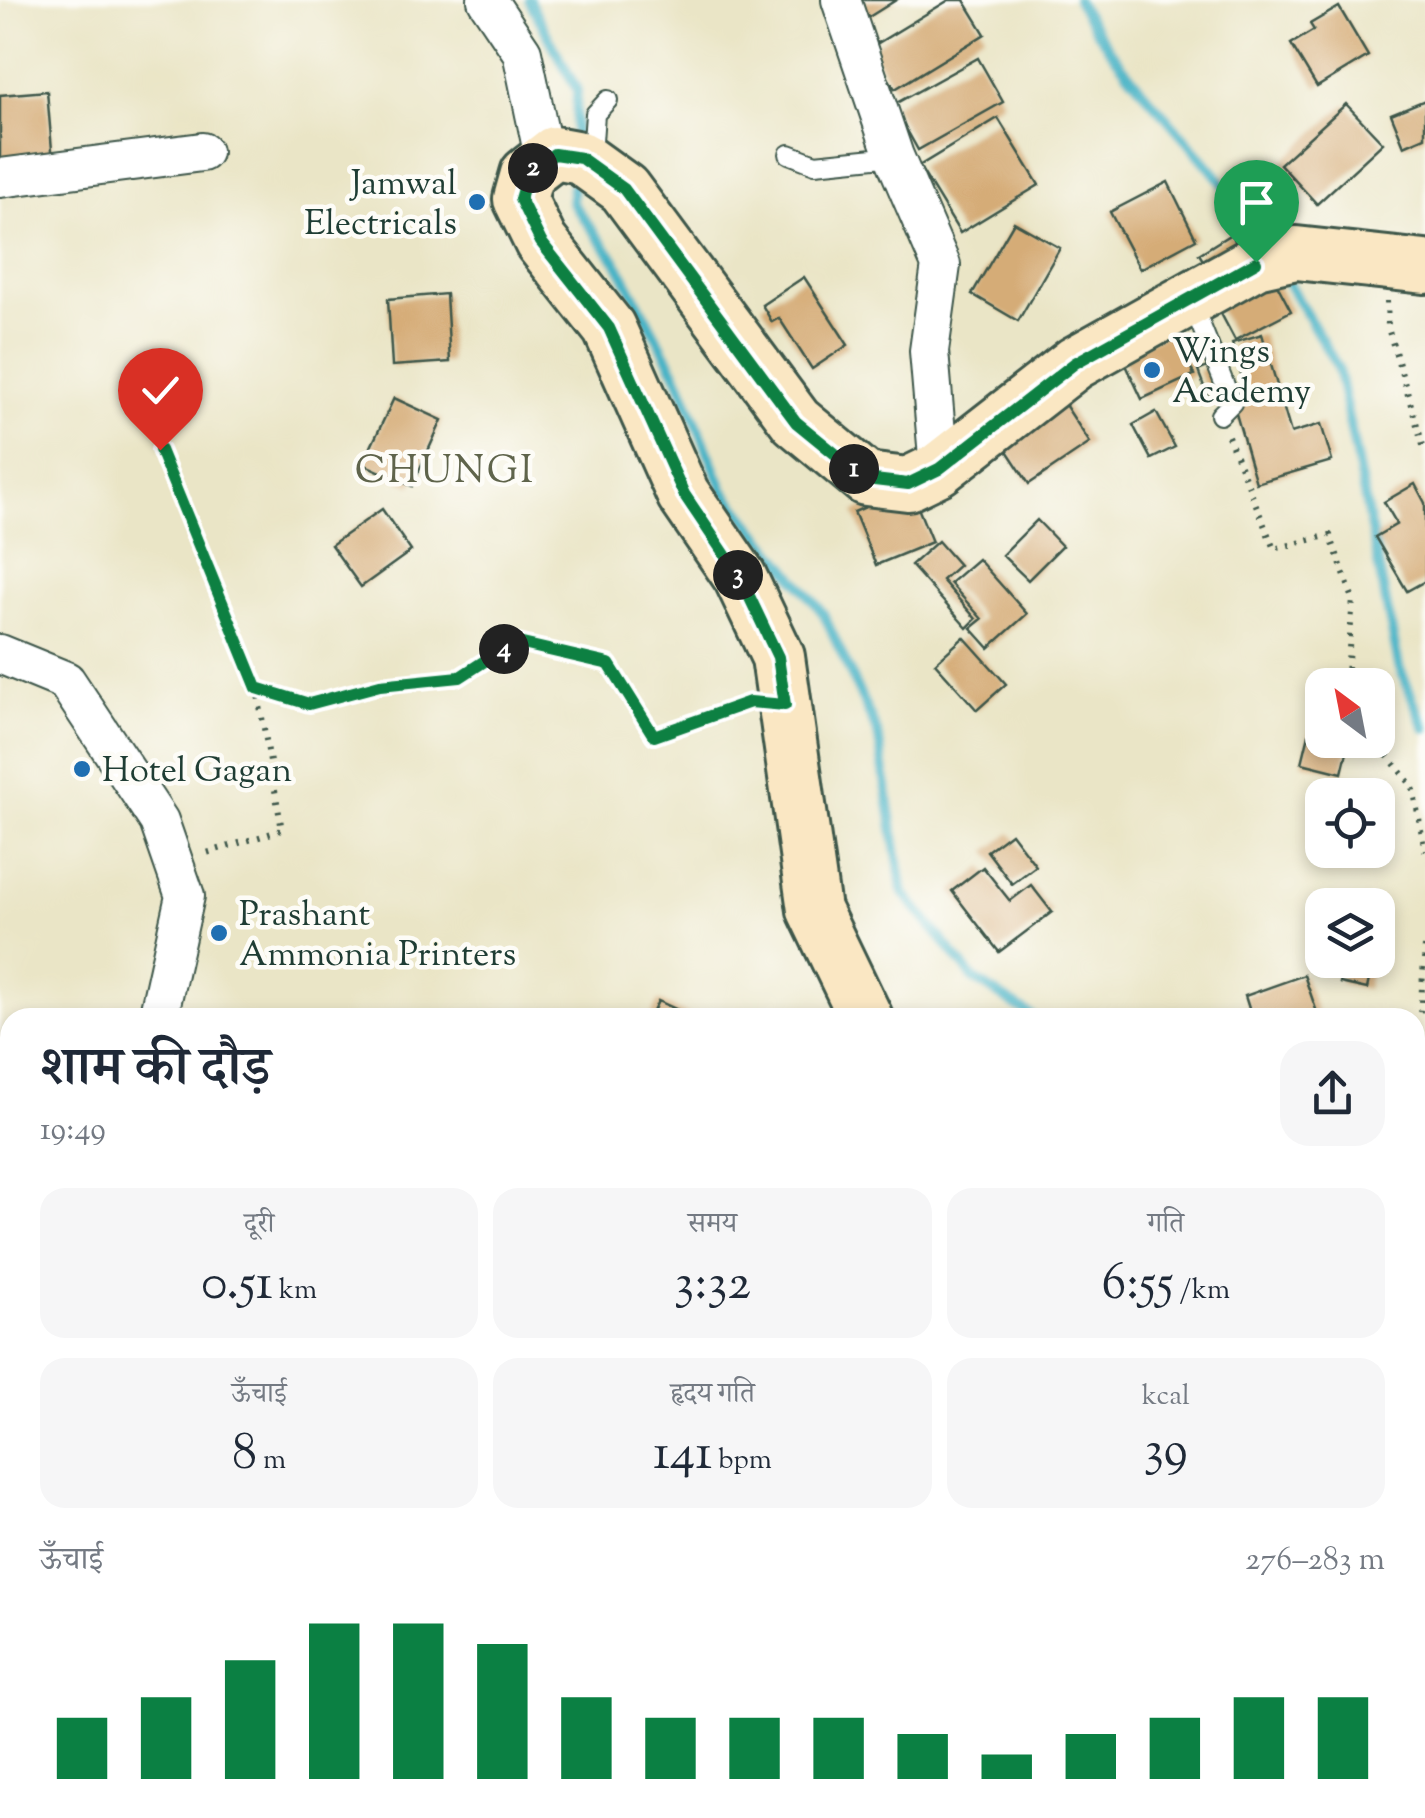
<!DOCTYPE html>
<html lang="hi">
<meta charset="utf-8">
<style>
:root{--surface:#fff;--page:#f6f6f7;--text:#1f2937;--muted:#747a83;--accent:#0b8043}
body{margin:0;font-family:"Sorts Mill Goudy","Noto Serif Devanagari",serif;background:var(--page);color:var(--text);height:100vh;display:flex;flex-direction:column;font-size:38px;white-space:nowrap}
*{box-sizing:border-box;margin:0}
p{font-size:32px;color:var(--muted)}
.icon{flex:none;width:55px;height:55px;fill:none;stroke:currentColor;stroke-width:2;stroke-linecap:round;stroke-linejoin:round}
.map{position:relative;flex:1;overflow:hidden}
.panel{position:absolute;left:0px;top:1008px;width:1425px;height:812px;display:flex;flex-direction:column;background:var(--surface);border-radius:30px 30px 0 0;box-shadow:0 5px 15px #0003}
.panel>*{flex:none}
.needle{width:65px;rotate:328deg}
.buttons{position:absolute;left:1305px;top:668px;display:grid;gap:20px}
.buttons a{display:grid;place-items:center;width:90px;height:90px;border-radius:20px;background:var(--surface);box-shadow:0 5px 15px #0003;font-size:50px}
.pin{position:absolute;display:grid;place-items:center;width:85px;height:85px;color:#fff;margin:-102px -42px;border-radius:50% 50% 50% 0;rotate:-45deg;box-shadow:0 0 10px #0007}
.pin .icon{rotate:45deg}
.km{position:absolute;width:50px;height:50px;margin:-25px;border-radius:50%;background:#222;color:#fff;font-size:28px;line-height:50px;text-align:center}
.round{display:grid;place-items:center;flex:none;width:105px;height:105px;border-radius:30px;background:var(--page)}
.summary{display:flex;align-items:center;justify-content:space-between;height:170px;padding:0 40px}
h1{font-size:55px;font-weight:600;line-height:75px}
.stats{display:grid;grid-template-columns:repeat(3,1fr);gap:15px;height:170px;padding:10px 40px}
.stats div{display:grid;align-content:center;border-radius:25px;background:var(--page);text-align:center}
.stats b{font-size:50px;font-weight:600}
.stats small{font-size:28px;font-weight:400}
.stats p{font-size:28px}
.chart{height:280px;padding:20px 40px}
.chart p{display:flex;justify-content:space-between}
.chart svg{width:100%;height:180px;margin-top:10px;stroke:var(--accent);stroke-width:6}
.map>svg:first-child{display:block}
.forest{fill:#72b376;stroke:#487855;stroke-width:2.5}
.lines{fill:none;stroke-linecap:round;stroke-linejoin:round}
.stream{stroke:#49b4c6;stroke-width:10}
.building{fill:#d5ac77}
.lane-casing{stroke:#3d564a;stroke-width:22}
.street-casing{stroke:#3d564a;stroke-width:42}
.secondary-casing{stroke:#3d564a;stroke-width:58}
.primary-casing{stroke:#3d564a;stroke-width:60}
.path{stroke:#3d564a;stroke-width:6;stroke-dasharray:2.5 8;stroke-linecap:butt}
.lane{stroke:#fff;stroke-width:18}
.street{stroke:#fff;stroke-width:38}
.secondary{stroke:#fae7c3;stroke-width:52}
.primary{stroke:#f3c26a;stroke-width:55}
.route-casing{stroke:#fff;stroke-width:20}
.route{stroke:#0b8043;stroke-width:12}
.poi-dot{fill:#1f6fb2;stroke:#fdfcf7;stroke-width:4}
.labels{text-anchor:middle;stroke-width:9;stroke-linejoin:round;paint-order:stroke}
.poi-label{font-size:35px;fill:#1f3d34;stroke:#fdfcf7;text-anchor:start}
.neighbourhood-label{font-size:38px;letter-spacing:2.5px;fill:#5f644b;stroke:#fdfcf7}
</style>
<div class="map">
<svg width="1425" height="1818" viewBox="0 0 1425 1818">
<rect width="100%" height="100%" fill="#fdfcf7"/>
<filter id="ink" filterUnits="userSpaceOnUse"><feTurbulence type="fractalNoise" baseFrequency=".01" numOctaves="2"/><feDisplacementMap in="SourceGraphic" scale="20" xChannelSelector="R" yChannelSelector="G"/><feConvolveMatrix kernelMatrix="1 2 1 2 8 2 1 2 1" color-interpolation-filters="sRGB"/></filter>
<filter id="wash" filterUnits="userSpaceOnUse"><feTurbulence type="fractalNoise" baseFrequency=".0048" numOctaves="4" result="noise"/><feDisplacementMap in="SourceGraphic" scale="40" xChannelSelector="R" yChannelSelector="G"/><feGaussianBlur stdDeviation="2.25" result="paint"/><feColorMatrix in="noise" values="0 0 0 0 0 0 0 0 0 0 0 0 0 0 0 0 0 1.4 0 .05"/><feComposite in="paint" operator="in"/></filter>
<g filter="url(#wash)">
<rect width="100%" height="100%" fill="#eae5c6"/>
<path class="forest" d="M382 1810H525L532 1818H377Z"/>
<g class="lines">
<g class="stream">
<path d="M529 0 577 90 575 142"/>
<path d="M1077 0C1128 90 1213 155 1265 244"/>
<path d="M573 174 572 203 616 261 677 375 724 491 823 613 878 734 903 892 974 979 1035 1018"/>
<path d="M1281 271 1338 368 1399 666 1425 728"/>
<path d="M1415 1206 1425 1210"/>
</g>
</g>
<g id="blocks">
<g class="building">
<path d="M852 0H896L864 20Z"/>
<path d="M949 0H964L985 34 895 89 870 48Z"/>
<path d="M1339 7 1368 56 1317 87 1291 44 1314 30 1310 24Z"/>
<path d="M978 58 1003 102 918 150 893 105Z"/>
<path d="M47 91 53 162 0 167V95Z"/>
<path d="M1425 100V137L1404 146 1391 114Z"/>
<path d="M1346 104 1383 143 1317 204 1280 164Z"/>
<path d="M998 118 1039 185 960 233 919 166Z"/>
<path d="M1168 182 1196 239 1140 269 1110 212Z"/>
<path d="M1014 222 1060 248 1018 321 972 294Z"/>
<path d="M1231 234 1246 259 1214 278 1199 254Z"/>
<path d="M1272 275 1291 311 1235 340 1216 304Z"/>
<path d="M804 277 848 345 812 369 779 318 772 322 762 305Z"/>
<path d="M446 294 450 362 392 366 388 299Z"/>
<path d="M1174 330 1194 375 1142 399 1121 354Z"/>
<path d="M1262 334 1291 433 1321 424 1332 461 1256 483 1233 403 1248 398 1232 343Z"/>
<path d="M1212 365 1223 392 1208 397 1198 371Z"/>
<path d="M1060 397 1090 443 1029 484 998 437Z"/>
<path d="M394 398 442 420 412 486 363 464Z"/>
<path d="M1156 412 1175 447 1151 459 1133 425Z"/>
<path d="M1415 484 1425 503V581L1407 591 1375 537 1397 524 1384 502Z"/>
<path d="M910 488 932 542 876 565 854 512Z"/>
<path d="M382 509 411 551 361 587 331 545Z"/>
<path d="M1037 520 1062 546 1028 580 1002 555Z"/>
<path d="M938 541 959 565 942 580 976 619 967 628 911 565Z"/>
<path d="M978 559 1027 614 989 648 971 628 982 619 950 583Z"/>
<path d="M964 637 1006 684 977 710 935 663Z"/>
<path d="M1316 706 1322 707V740H1350L1342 773 1302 763Z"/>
<path d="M1011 833 1036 866 1012 884 987 851Z"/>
<path d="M983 867 1010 901 1031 885 1052 912 999 952 952 891Z"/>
<path d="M1345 960H1373L1367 989 1340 983Z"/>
<path d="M1304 975 1319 1018H1252L1245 996Z"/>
<path d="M658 1001 695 1018H650Z"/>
<path d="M0 1478 10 1482V1561L0 1558Z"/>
<path d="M251 1810H325L328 1818H265Z"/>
</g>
</g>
</g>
<g filter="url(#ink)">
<use href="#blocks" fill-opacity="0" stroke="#3d564a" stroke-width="2.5"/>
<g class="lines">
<defs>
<g id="lane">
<path d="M789 154 815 164 894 156"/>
<path d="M592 155 595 114 608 100"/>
<path d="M1192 303 1232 403 1220 415"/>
<path d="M158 1810 161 1818"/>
<path d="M1174 1818 1177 1810"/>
</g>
<g id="street">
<path d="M487 0 522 52 544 157"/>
<path d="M841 0 894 156 941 265 929 351 939 469"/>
<path d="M0 178 202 152"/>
<path d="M0 654 66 681 159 821 185 896 158 1018"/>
<path d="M0 1074 10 1092"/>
<path d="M1415 1269 1425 1273"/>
<path d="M1415 1664 1425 1668"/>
</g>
<g id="secondary">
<path d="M866 1018 814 910 778 657 740 577 683 494 609 328 541 242 520 199 527 174 554 153 581 158 624 189 796 421 866 479 908 484 939 469 1075 363 1256 262 1296 253 1425 267"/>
<path d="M1415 1538 1425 1545"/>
</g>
<g id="primary">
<path d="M587 1810 597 1818"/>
<path d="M60 1818 61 1810"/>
</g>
</defs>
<use href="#lane" class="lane-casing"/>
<use href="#street" class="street-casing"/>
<use href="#secondary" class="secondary-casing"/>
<use href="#primary" class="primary-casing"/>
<g class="path">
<path d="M1387 301 1388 328 1425 452"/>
<path d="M160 370 159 450 257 689 282 830 203 854"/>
<path d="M1228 436 1274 549 1330 535 1353 599 1346 685"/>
<path d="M257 689 309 703 380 685 460 677 514 642 609 664 654 736 744 704"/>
<path d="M1378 726 1382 749 1413 787 1425 851"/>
<path d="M1425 947 1420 1015 1425 1016"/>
</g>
<use href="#lane" class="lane"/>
<use href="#street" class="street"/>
<use href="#secondary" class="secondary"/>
<use href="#primary" class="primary"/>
</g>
</g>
<g class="lines" filter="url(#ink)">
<defs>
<path id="route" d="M160 450 257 688 309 704 380 685 460 677 514 642 609 664 654 736 750 702 785 705 778 657 740 577 684 494 609 328 541 242 520 199 527 174 554 154 581 158 624 189 796 422 866 479 908 484 939 469 1075 363 1256 262"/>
</defs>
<use href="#route" class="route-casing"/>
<use href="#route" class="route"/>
</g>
<g class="poi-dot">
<circle cx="477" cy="202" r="10"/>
<circle cx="1152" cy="370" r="10"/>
<circle cx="82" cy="769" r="10"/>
<circle cx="219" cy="933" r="10"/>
</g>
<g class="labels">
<g class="poi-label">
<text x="457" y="194" text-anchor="end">Jamwal<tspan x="457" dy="40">Electricals</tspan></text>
<text x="1172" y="362">Wings<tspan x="1172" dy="40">Academy</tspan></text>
<text x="102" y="781">Hotel Gagan</text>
<text x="239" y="925">Prashant<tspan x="239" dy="40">Ammonia Printers</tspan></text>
</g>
<g class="neighbourhood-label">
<text x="445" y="482">CHUNGI</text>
</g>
</g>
</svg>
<div class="buttons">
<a><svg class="needle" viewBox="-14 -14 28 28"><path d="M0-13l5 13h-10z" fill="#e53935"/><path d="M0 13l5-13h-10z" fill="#747a83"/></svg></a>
<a><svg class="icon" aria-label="locate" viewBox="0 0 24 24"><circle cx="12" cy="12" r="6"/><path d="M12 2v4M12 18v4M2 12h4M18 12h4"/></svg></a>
<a><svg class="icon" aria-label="layers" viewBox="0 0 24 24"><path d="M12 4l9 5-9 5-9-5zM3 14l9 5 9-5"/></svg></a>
</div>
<div class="pin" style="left:1256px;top:262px;background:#1e9e55"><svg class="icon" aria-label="arrive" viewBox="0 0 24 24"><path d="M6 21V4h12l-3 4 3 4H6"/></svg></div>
<div class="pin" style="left:160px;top:450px;background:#d93025"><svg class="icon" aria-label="check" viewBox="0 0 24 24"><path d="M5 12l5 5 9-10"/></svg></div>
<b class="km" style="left:854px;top:469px">1</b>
<b class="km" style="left:533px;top:168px">2</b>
<b class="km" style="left:738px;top:575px">3</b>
<b class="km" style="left:504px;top:649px">4</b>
<section class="panel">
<div class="summary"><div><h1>शाम की दौड़</h1><p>19:49</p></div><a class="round"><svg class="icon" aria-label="share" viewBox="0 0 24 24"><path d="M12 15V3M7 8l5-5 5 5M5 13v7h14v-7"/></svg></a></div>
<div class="stats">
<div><p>दूरी</p><b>0.51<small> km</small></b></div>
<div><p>समय</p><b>3:32</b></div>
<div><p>गति</p><b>6:55<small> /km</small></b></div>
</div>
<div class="stats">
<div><p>ऊँचाई</p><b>8<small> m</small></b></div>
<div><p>हृदय गति</p><b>141<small> bpm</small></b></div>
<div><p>kcal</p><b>39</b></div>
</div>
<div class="chart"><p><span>ऊँचाई</span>276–283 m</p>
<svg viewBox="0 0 160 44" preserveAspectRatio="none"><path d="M5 44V29M15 44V24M25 44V15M35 44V6M45 44V6M55 44V11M65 44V24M75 44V29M85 44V29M95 44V29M105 44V33M115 44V38M125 44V33M135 44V29M145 44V24M155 44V24"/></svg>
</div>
</section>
</div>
